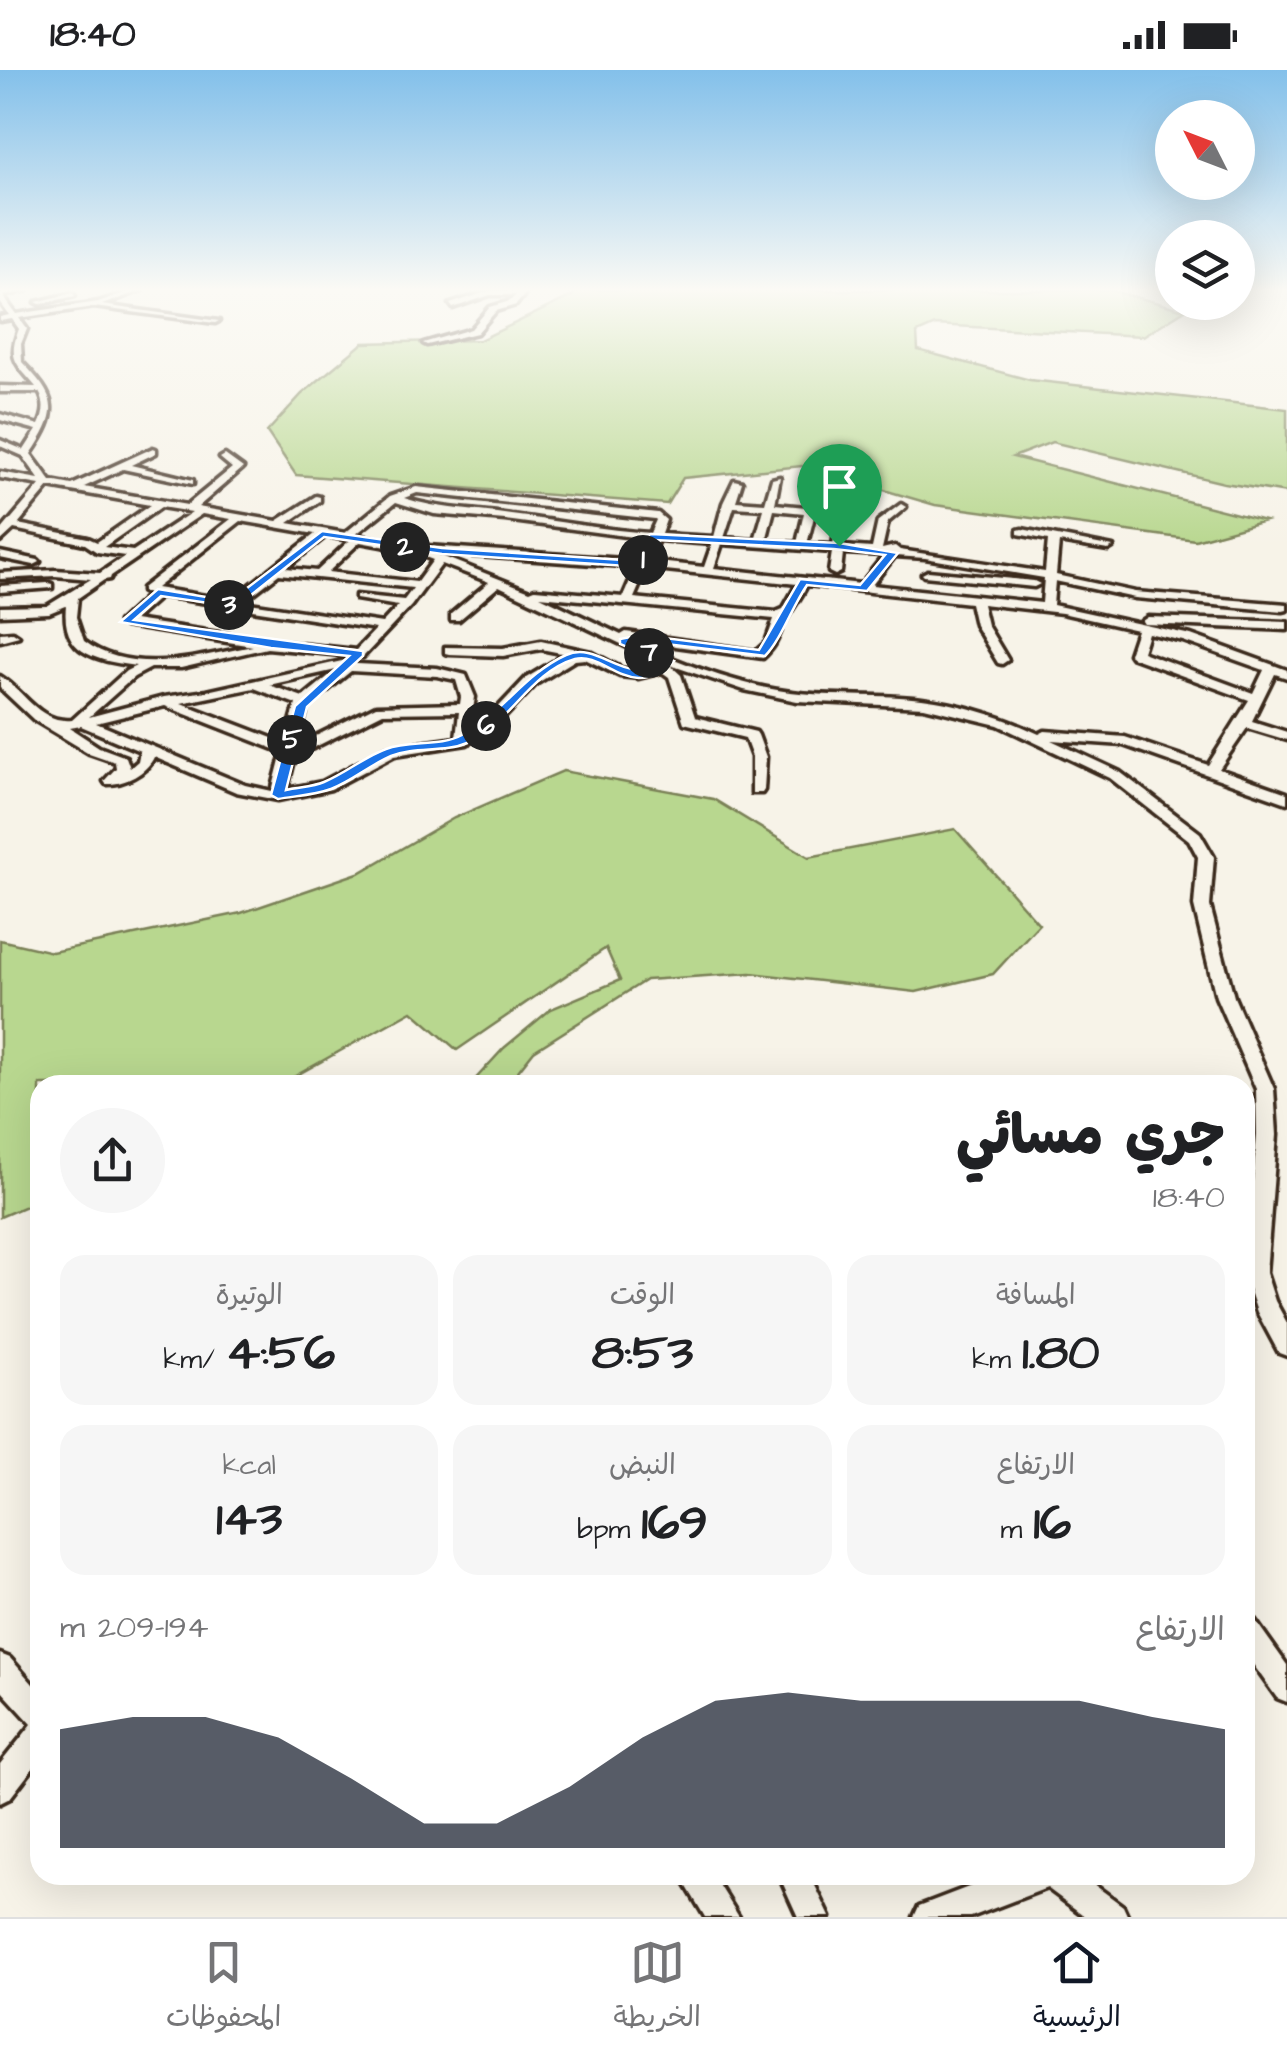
<!DOCTYPE html>
<html lang="ar">
<meta charset="utf-8">
<style>
:root{--surface:#fff;--page:#f6f6f6;--text:#202124;--muted:#757577;--line:#e0e0e0;--accent:#111827}
body{margin:0;font-family:"Architects Daughter","Playpen Sans Arabic",sans-serif;background:var(--page);color:var(--text);direction:rtl;height:100vh;display:flex;flex-direction:column;font-size:38px;white-space:nowrap}
*{box-sizing:border-box;margin:0}
p{font-size:32px;color:var(--muted)}
.icon{flex:none;width:55px;height:55px;fill:none;stroke:currentColor;stroke-width:2;stroke-linecap:round;stroke-linejoin:round}
.map{position:relative;flex:1;overflow:hidden;direction:ltr}
.sheet{position:absolute;left:30px;top:1005px;width:1225px;height:810px;display:flex;flex-direction:column;background:var(--surface);border-radius:30px;box-shadow:0 10px 40px #0002;direction:rtl}
.sheet>*{flex:none}
.needle{width:65px;rotate:312deg}
.fabs{position:absolute;left:1155px;top:30px;display:grid;gap:20px}
.fabs a{display:grid;place-items:center;width:100px;height:100px;border-radius:50%;background:var(--surface);box-shadow:0 10px 40px #0002;font-size:50px}
.pin{position:absolute;display:grid;place-items:center;width:85px;height:85px;color:#fff;margin:-102px -42px;border-radius:50% 50% 50% 0;rotate:-45deg;box-shadow:0 0 10px #0007}
.pin .icon{rotate:45deg}
.km{position:absolute;width:50px;height:50px;margin:-25px;border-radius:50%;background:#222;color:#fff;font-size:28px;line-height:50px;text-align:center}
.round{display:grid;place-items:center;flex:none;width:105px;height:105px;border-radius:52px;background:var(--page)}
.head{display:flex;align-items:center;justify-content:space-between;height:170px;padding:0 30px}
h1{font-size:55px;font-weight:800;line-height:75px}
.metrics{display:grid;grid-template-columns:repeat(3,1fr);gap:15px;height:170px;padding:10px 30px}
.metrics div{display:grid;align-content:center;border-radius:25px;background:var(--page);text-align:center}
.metrics b{font-size:50px;font-weight:800}
.metrics small{font-size:28px;font-weight:400}
.metrics p{font-size:28px}
.chart{height:280px;padding:20px 30px}
.chart p{display:flex;justify-content:space-between}
.chart svg{width:100%;height:180px;margin-top:10px;fill:var(--accent);opacity:.7}
.status{display:flex;justify-content:space-between;align-items:center;height:70px;padding:0 50px;background:var(--surface);direction:ltr}
.status svg{height:28px;fill:currentColor}
.dock{display:flex;justify-content:space-around;align-items:center;height:140px;border-top:2px solid var(--line);background:var(--surface);font-size:28px;color:var(--muted)}
.dock a{display:grid;justify-items:center;gap:5px}
.dock .selected{color:var(--accent)}
.map>svg:first-child{display:block}
.green{fill:#b8d78f;stroke:#7a8056;stroke-width:2.5}
.lines{fill:none;stroke-linecap:round;stroke-linejoin:round}
.minor-casing{stroke:#3b2a1e;stroke-width:7}
.minor{fill:#f7f3e8;fill-rule:evenodd}
.route{fill:#1a73e8;stroke:#fff;stroke-width:2.5;fill-rule:evenodd}
</style>
<div class="status"><b>18:40</b><svg viewBox="0 0 49 12"><path d="M0 12V9h3v3zM5 12V6h3v6zM10 12V3h3v9zM15 12V0h3v12zM26 1h20v11H26zM47 4h2v5h-2z"/></svg></div>
<div class="map">
<svg width="1287" height="1847" viewBox="0 0 1287 1847">
<rect width="100%" height="100%" fill="#f7f3e8"/>
<filter id="ink" filterUnits="userSpaceOnUse"><feTurbulence type="fractalNoise" baseFrequency=".01" numOctaves="2"/><feDisplacementMap in="SourceGraphic" scale="20" xChannelSelector="R" yChannelSelector="G"/><feConvolveMatrix kernelMatrix="1 2 1 2 8 2 1 2 1" color-interpolation-filters="sRGB"/></filter>
<g filter="url(#ink)">
<g class="green">
<path d="M578 220H1109L1185 240 1143 266 935 255 917 263 918 280 1030 310 1287 339V423L1224 413 1052 372 1013 387 1265 451 1195 470 935 435 802 396 683 408 667 434 296 405 267 362 302 324 363 273 480 270 572 226Z"/>
<path d="M563 701 713 729 809 787 955 759 1039 854 993 904 916 922 751 903 646 910 534 981 507 1015H470L504 978 551 939 620 910 606 878 457 980 412 941 279 1015H40V1130L0 1147V870L52 882 241 843 361 802 454 748Z"/>
</g>
<g class="lines">
<defs>
<g id="minor">
<path d="M16 220H28L3 226 16 244 98 232 133 220H142L102 235 219 251 215 253 94 237 19 248 27 259 21 274 22 292C57 328 61 340 31 384L51 411 72 415 153 378 156 379V383L131 395 193 410V414L123 399 84 417 187 435 232 398 220 388 225 385 243 398 198 437 277 451 316 426 320 427V431L288 453 345 463 390 426 416 417 658 443 666 450 661 464 714 467 723 433 734 410 742 412 736 431 765 433 772 409 780 407 775 434 806 437 812 413 817 410 822 413 818 428 831 433 832 447 845 460 843 476 872 478 878 451 901 434 906 437 888 452 882 479 895 476 900 480 1045 502 1048 470 1018 464V460L1022 459 1113 477 1108 480 1059 472 1056 505 1135 522 1287 534V540L1283 541 1135 528 1055 511 1053 535 1191 565 1287 600V608L1275 604 1252 651 1287 662V670L1247 658 1219 699 1287 723V733L1123 675 1051 670 1120 702 1200 763 1214 787 1210 836 1234 927 1274 1019 1277 1065 1266 1203 1275 1231 1287 1253V1286L1279 1283 1257 1242 1245 1206 1257 1065 1256 1019 1216 927 1194 836 1198 787 1189 770 1110 708 998 655 924 637 797 631 744 620 670 595 681 605 695 647 756 662 758 665 766 687 764 720 762 723H752V687L745 668 684 653 669 607 662 602 638 608 620 606 585 589 575 590 536 614 501 651 467 674 395 685 331 719 278 730 236 722 154 687C146 704 123 715 106 714L104 711 116 698 115 692 89 683 34 650 0 618V606C25 621 38 653 72 650L126 601 136 596C97 590 61 585 66 536L49 543 0 545V537L47 536 91 509 55 506 0 509V503L55 500 100 503 125 486 97 482 85 474 14 459 0 472V462L40 415 0 408V402L39 409 23 386 0 376V370L24 380 37 360 0 350V344L39 355C44 344 46 334 39 322H0V316L36 317C17 294 7 290 19 259L12 249 0 251V247L9 245 0 232V223ZM49 417 150 435 97 472 88 468 18 454ZM417 423 655 449 656 450 650 463C604 460 558 451 511 445 473 439 441 440 404 428ZM396 432 434 444 505 450 648 469 639 490 412 475 355 465ZM817 435 822 437V448L835 461 833 475 807 474ZM161 437 192 442 133 481 104 477ZM734 437 764 439 755 470 724 468ZM774 440 804 443 797 473 766 471ZM202 444 231 449 142 518V522L149 524 119 552 125 556 253 576C201 586 131 607 84 571L76 547 78 528 104 510 110 509 111 506ZM241 451 315 464 231 530 156 518ZM326 466 350 470 317 501 286 498ZM658 470 712 474 704 497 649 491ZM360 472 409 481 433 490 417 512 328 502ZM722 474 832 482 829 502 835 505 841 502 843 483 884 485 861 514 714 498ZM434 483 636 497 623 527 535 519 530 521ZM895 486 925 488 1044 508 1042 533 872 515ZM442 494 489 512 451 544V550H459L499 516 659 592 651 598 623 599 591 582 541 571 503 578 445 577V583L449 584 503 586 541 579 566 584 526 608 491 645 470 659 475 627 466 605 437 598 357 594 351 589 207 621 164 627 89 647 134 607 151 598H181L267 578 363 587 411 536ZM647 498 797 514 783 539 776 542 634 528ZM279 504 413 518 404 530 356 525V529L398 536 382 553 243 532ZM807 515 970 533 975 555 998 593 1002 594 1008 590 987 555 982 534 1062 543 1137 560 1129 584 1131 587 1249 630 1208 695 1125 667 1045 661 1039 664C1003 647 962 634 922 629 882 624 840 627 800 623 746 618 680 594 632 570L763 588C778 574 777 568 785 551 791 540 801 528 807 515ZM161 526 376 559 356 580 271 571 134 550ZM540 526 774 549 766 572 756 581 626 562 621 565ZM1148 563 1183 571 1264 600 1253 623 1142 582ZM336 600 303 627 269 615ZM351 601 437 606 456 610 461 627 460 634 376 636 298 675 307 637ZM254 618 296 634 285 673 181 633ZM165 636 282 682 272 721 245 715 96 653ZM459 642 456 668 386 678 322 712 287 719 296 683 307 681 383 643ZM81 656 140 681 138 691 130 698 126 687 99 677 70 658Z"/>
<path d="M528 220 516 235 496 241 477 263 427 275 423 273 471 259 490 237 510 231 516 225H490L453 238 450 234 489 221Z"/>
<path d="M73 223 75 226 40 234 36 232Z"/>
<path d="M0 482 38 490 40 492 34 495 0 488Z"/>
<path d="M928 501 1034 511 1040 514 1034 517 924 506 922 504Z"/>
<path d="M48 513 52 514V518L0 522V516Z"/>
<path d="M1148 547 1287 552V560L1144 554 1142 551Z"/>
<path d="M0 563 13 562 19 566 0 571Z"/>
<path d="M1245 1546 1255 1550 1287 1595V1632L1277 1628 1245 1583Z"/>
<path d="M0 1584 10 1588 40 1622V1689L10 1728 0 1733V1694L32 1654 0 1619Z"/>
<path d="M680 1805H713L739 1847H705Z"/>
<path d="M779 1805H810L830 1847H798Z"/>
<path d="M1000 1805H1081L1123 1836 1128 1847H1086L1047 1818 971 1847H914L919 1836Z"/>
</g>
</defs>
<use href="#minor" class="minor-casing"/>
<use href="#minor" class="minor"/>
</g>
</g>
<linearGradient id="sky" x2="0" y2="1"><stop stop-color="#83c0ea"/><stop offset="0.46" stop-color="#fbfaf5"/><stop offset="1" stop-color="#fbfaf5" stop-opacity="0"/></linearGradient>
<rect width="1287" height="478" fill="url(#sky)"/>
<path class="route" d="M322 461 442 478 638 491 646 466 651 464 839 473 898 483 867 521 807 515C792 537 781 570 765 586L641 571 636 572 674 591C632 634 605 581 575 589 530 602 509 655 467 673 444 683 415 676 391 686 370 695 352 711 331 719 315 725 295 726 278 729L271 725 295 636 349 586 271 578 120 552 158 519 230 531ZM324 467 442 484 642 497 647 494 655 470 834 479 885 485 860 515 800 509 759 580 641 565 620 569V574L660 591C627 618 599 570 566 585 524 604 502 644 462 665 440 677 409 670 386 679 364 687 346 703 324 712 313 717 298 717 286 720L307 637 363 586V581L134 550 161 526 236 537Z"/>
</svg>
<div class="fabs">
<a><svg class="needle" viewBox="-14 -14 28 28"><path d="M0-13l5 13h-10z" fill="#e53935"/><path d="M0 13l5-13h-10z" fill="#757577"/></svg></a>
<a><svg class="icon" aria-label="layers" viewBox="0 0 24 24"><path d="M12 4l9 5-9 5-9-5zM3 14l9 5 9-5"/></svg></a>
</div>
<div class="pin" style="left:839px;top:476px;background:#1e9e55"><svg class="icon" aria-label="arrive" viewBox="0 0 24 24"><path d="M6 21V4h12l-3 4 3 4H6"/></svg></div>
<b class="km" style="left:643px;top:490px">1</b>
<b class="km" style="left:405px;top:477px">2</b>
<b class="km" style="left:229px;top:535px">3</b>
<b class="km" style="left:292px;top:670px">5</b>
<b class="km" style="left:486px;top:656px">6</b>
<b class="km" style="left:649px;top:583px">7</b>
<section class="sheet">
<div class="head"><div><h1>جري مسائي</h1><p>18:40</p></div><a class="round"><svg class="icon" aria-label="share" viewBox="0 0 24 24"><path d="M12 15V3M7 8l5-5 5 5M5 13v7h14v-7"/></svg></a></div>
<div class="metrics">
<div><p>المسافة</p><b>1.80<small> km</small></b></div>
<div><p>الوقت</p><b>8:53</b></div>
<div><p>الوتيرة</p><b>4:56<small> /km</small></b></div>
</div>
<div class="metrics">
<div><p>الارتفاع</p><b>16<small> m</small></b></div>
<div><p>النبض</p><b>169<small> bpm</small></b></div>
<div><p>kcal</p><b>143</b></div>
</div>
<div class="chart"><p><span>الارتفاع</span>194–209 m</p>
<svg viewBox="0 0 160 44" preserveAspectRatio="none"><path d="M0 44V15L10 12L20 12L30 17L40 27L50 38L60 38L70 29L80 17L90 8L100 6L110 8L120 8L130 8L140 8L150 12L160 15V44z"/></svg>
</div>
</section>
</div>
<nav class="dock">
<a class="selected"><svg class="icon" aria-label="home" viewBox="0 0 24 24"><path d="M3 11l9-7 9 7M6 9v11h12V9"/></svg>الرئيسية</a>
<a><svg class="icon" aria-label="map" viewBox="0 0 24 24"><path d="M3 6l6-2 6 2 6-2v14l-6 2-6-2-6 2zM9 4v14M15 6v14"/></svg>الخريطة</a>
<a><svg class="icon" aria-label="saved" viewBox="0 0 24 24"><path d="M7 4h10v16l-5-4-5 4z"/></svg>المحفوظات</a>
</nav>
